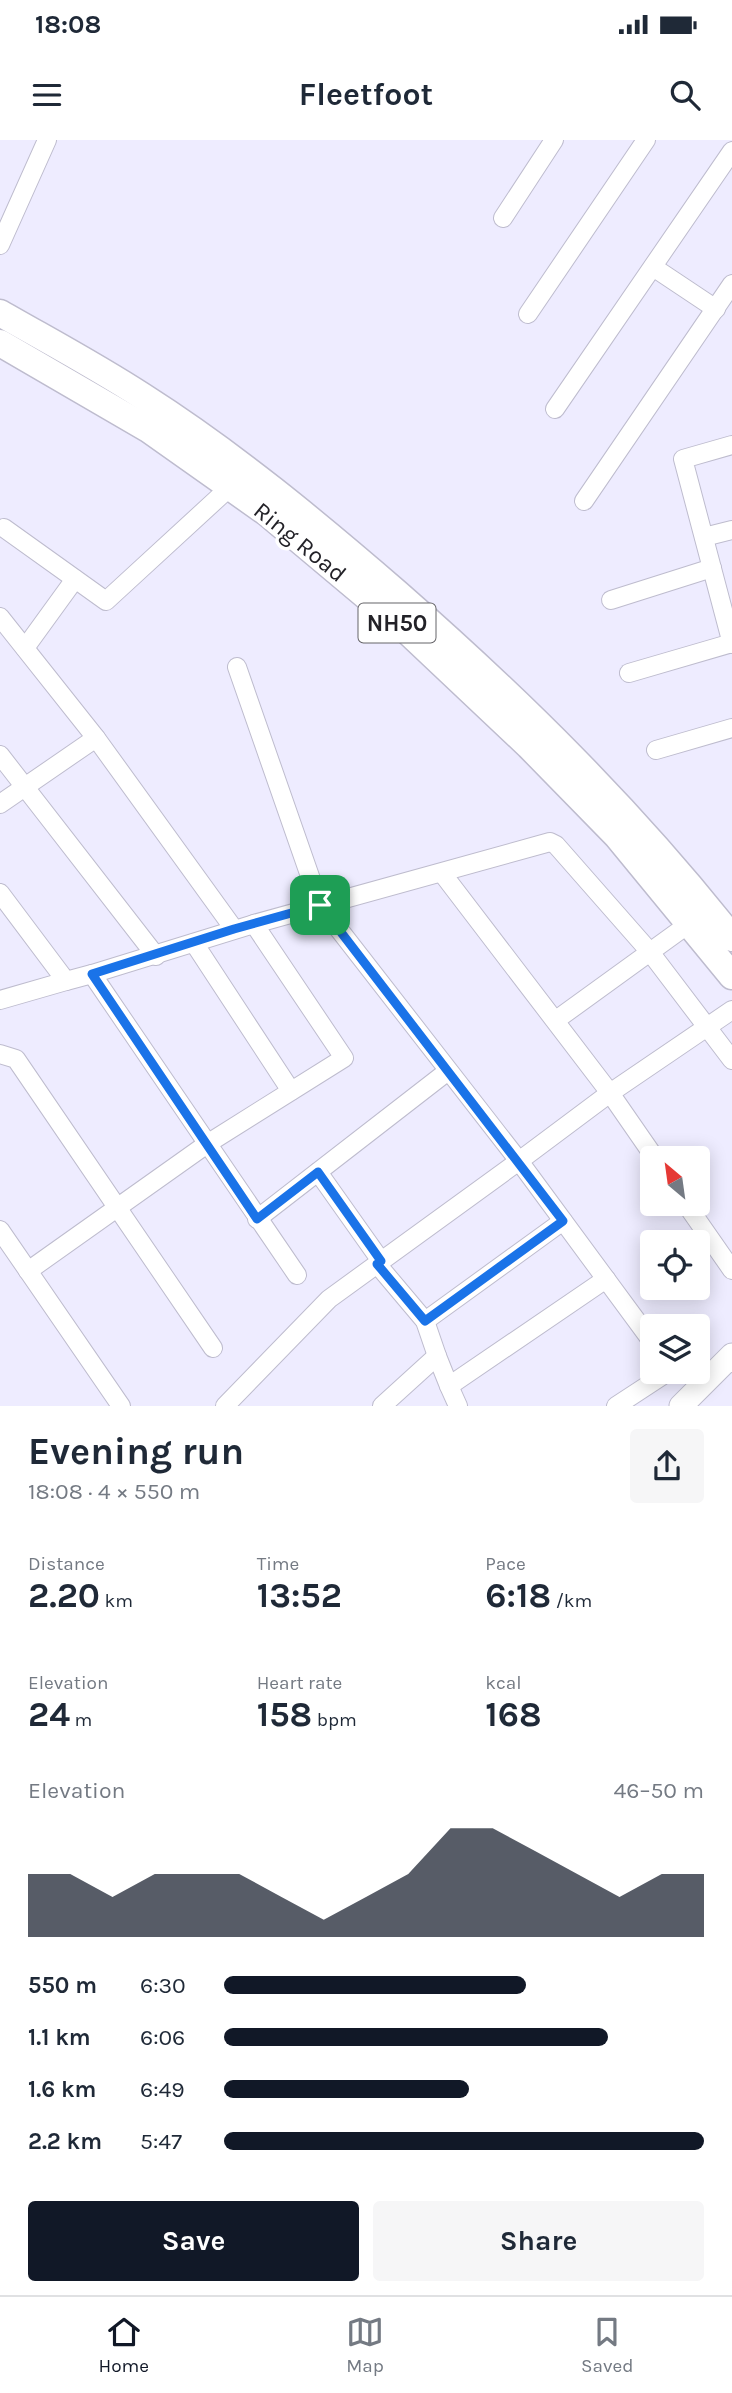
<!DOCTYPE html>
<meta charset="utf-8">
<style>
:root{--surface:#fff;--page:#f6f6f7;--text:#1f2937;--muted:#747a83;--line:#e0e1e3;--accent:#111827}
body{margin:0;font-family:Karla,sans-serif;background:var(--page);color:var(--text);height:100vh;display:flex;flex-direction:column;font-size:26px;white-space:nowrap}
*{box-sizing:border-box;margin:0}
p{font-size:23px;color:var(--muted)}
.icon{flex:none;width:38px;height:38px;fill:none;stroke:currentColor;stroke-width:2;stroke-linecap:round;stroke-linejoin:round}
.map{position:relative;height:1266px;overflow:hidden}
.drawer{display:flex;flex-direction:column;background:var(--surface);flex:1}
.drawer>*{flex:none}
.needle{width:46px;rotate:331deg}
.tools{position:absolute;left:640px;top:1006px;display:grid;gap:14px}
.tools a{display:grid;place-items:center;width:70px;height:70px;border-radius:7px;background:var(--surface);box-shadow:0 4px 18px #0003;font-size:35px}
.pin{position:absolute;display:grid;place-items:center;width:60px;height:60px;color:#fff;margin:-30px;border-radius:14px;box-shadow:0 4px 10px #0006}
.round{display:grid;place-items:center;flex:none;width:74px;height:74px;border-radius:7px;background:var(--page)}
.overview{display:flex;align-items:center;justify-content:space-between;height:119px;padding:0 28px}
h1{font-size:38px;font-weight:700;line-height:52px}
.metrics{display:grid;grid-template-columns:repeat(3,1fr);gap:10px;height:119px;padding:7px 28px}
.metrics div{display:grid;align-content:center}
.metrics b{font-size:35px;font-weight:700}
.metrics small{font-size:19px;font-weight:400}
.metrics p{font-size:19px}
.chart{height:196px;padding:14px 28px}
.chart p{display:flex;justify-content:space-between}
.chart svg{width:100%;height:126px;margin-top:7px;fill:var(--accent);opacity:.7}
.action{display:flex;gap:14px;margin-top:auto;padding:14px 28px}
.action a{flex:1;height:80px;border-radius:7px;background:var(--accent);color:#fff;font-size:28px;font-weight:700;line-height:80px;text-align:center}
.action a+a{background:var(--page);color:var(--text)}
ul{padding:0 28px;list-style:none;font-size:23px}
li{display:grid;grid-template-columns:112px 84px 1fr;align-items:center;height:52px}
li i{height:18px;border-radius:9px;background:var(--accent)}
.status{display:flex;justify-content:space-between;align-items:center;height:49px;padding:0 35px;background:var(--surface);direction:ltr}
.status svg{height:19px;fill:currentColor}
header{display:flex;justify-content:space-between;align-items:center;height:91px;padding:0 28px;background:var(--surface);font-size:32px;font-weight:700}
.menu{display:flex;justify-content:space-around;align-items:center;height:98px;border-top:2px solid var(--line);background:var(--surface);font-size:19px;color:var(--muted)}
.menu a{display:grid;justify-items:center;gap:4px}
.menu .active{color:var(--accent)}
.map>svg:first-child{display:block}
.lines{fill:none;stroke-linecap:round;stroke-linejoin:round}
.minor-casing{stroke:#bebcce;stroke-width:20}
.major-casing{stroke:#bebcce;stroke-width:25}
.highway-casing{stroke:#bebcce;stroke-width:29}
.minor{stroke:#fff;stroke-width:18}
.major{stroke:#fff;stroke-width:23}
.highway{stroke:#fff;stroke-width:26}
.route-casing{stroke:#fff;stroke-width:14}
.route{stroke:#1a73e8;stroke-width:9}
.labels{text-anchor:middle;stroke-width:7;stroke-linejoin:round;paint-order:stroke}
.shield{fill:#fff;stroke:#656468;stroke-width:2}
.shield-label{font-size:23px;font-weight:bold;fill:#232228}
.street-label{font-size:24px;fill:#232228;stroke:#fff}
</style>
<div class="status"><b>18:08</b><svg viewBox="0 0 49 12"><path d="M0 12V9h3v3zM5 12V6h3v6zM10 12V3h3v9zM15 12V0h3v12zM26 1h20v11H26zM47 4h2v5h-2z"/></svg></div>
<header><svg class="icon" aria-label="menu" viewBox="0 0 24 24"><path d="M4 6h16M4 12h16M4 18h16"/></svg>Fleetfoot<svg class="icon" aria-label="search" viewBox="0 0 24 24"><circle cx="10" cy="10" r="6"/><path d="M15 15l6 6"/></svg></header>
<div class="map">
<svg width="732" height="1266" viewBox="0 0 732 1266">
<rect width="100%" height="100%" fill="#eeecff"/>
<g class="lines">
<defs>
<g id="minor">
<path d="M503 78 554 0"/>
<path d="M0 105 47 0"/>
<path d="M653 127 716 169"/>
<path d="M528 174 646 0"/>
<path d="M555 269 732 11"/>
<path d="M732 305 683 319 732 504"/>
<path d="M584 361 732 144"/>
<path d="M4 388 106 461 230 347"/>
<path d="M704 397 732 390"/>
<path d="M611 460 712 428"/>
<path d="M0 477 96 598 0 664"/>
<path d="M25 508 75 439"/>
<path d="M237 527 320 765 519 1021 610 953 732 870"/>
<path d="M629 533 732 503"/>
<path d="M96 598 234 789"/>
<path d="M656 610 732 588"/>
<path d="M0 615 156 816"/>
<path d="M442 733 610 953 655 1018"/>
<path d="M0 753 66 841 92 834 297 1135"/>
<path d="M254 784 550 702 556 705 650 812 732 920"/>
<path d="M194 803 291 951"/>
<path d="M0 860 66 841"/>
<path d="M556 880 690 783"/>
<path d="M0 914 16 919 213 1208"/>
<path d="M318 1032 381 1121"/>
<path d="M686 1064 732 1130"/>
<path d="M257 1079 448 931"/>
<path d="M0 1090 121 1266"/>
<path d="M377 1124 425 1181 437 1216"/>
<path d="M28 1131 207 1004 344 918 254 784 92 834"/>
<path d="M425 1181 563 1081"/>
<path d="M449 1246 458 1266"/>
<path d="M225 1266 329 1159 519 1021 653 1203"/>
<path d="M382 1266 437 1216 449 1246 606 1139"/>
<path d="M616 1266 668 1232"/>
</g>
<path id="major" d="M681 1266 732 1215"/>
<g id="highway">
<path d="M0 173C47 200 96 226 142 256 233 314 316 383 397 453 518 559 632 671 732 798"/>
<path d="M0 203 148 289 267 373 403 487 529 606 617 696 732 836"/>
</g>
</defs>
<use href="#minor" class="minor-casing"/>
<use href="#major" class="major-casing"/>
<use href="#highway" class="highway-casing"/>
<use href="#minor" class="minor"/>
<use href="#major" class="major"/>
<use href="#highway" class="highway"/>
</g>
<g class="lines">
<defs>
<path id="route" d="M320 765 563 1081 425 1181 377 1124 381 1121 318 1032 257 1079 92 834 234 789Z"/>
</defs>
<use href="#route" class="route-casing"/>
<use href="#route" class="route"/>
</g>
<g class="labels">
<rect class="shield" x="358.5" y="463.5" width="77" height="39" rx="5"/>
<g class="shield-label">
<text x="397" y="491">NH50</text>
</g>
<g class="street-label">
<text transform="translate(300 402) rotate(39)" y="8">Ring Road</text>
</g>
</g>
</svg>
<div class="tools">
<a><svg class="needle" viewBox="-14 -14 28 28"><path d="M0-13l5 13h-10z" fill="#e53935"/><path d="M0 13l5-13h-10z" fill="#747a83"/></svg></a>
<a><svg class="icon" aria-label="locate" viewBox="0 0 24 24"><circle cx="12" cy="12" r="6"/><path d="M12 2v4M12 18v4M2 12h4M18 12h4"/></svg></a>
<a><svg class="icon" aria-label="layers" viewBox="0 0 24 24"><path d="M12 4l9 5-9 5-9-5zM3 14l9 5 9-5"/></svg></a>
</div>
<div class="pin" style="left:320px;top:765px;background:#1e9e55"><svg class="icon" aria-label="arrive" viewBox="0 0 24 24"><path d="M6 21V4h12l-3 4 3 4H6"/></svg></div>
</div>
<section class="drawer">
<div class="overview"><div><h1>Evening run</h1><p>18:08 · 4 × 550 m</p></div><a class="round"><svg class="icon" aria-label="share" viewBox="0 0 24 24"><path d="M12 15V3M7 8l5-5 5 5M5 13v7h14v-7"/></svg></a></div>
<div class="metrics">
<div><p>Distance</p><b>2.20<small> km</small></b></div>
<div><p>Time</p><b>13:52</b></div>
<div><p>Pace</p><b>6:18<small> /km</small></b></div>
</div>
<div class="metrics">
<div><p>Elevation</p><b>24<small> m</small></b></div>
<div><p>Heart rate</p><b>158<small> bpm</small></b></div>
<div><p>kcal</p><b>168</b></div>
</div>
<div class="chart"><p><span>Elevation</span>46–50 m</p>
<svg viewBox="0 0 160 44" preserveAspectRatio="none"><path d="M0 44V22L10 22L20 30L30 22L40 22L50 22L60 30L70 38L80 30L90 22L100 6L110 6L120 14L130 22L140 30L150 22L160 22V44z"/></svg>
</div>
<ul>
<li><b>550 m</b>6:30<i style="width:63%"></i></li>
<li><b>1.1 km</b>6:06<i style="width:80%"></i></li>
<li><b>1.6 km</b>6:49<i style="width:51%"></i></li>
<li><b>2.2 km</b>5:47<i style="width:100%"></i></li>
</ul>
<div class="action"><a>Save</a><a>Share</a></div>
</section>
<nav class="menu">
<a class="active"><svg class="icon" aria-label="home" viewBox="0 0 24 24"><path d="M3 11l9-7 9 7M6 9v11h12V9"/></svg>Home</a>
<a><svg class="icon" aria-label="map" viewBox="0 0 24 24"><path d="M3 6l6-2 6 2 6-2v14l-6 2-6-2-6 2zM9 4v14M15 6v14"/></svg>Map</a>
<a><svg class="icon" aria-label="saved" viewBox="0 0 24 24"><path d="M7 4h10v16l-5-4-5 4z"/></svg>Saved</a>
</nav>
